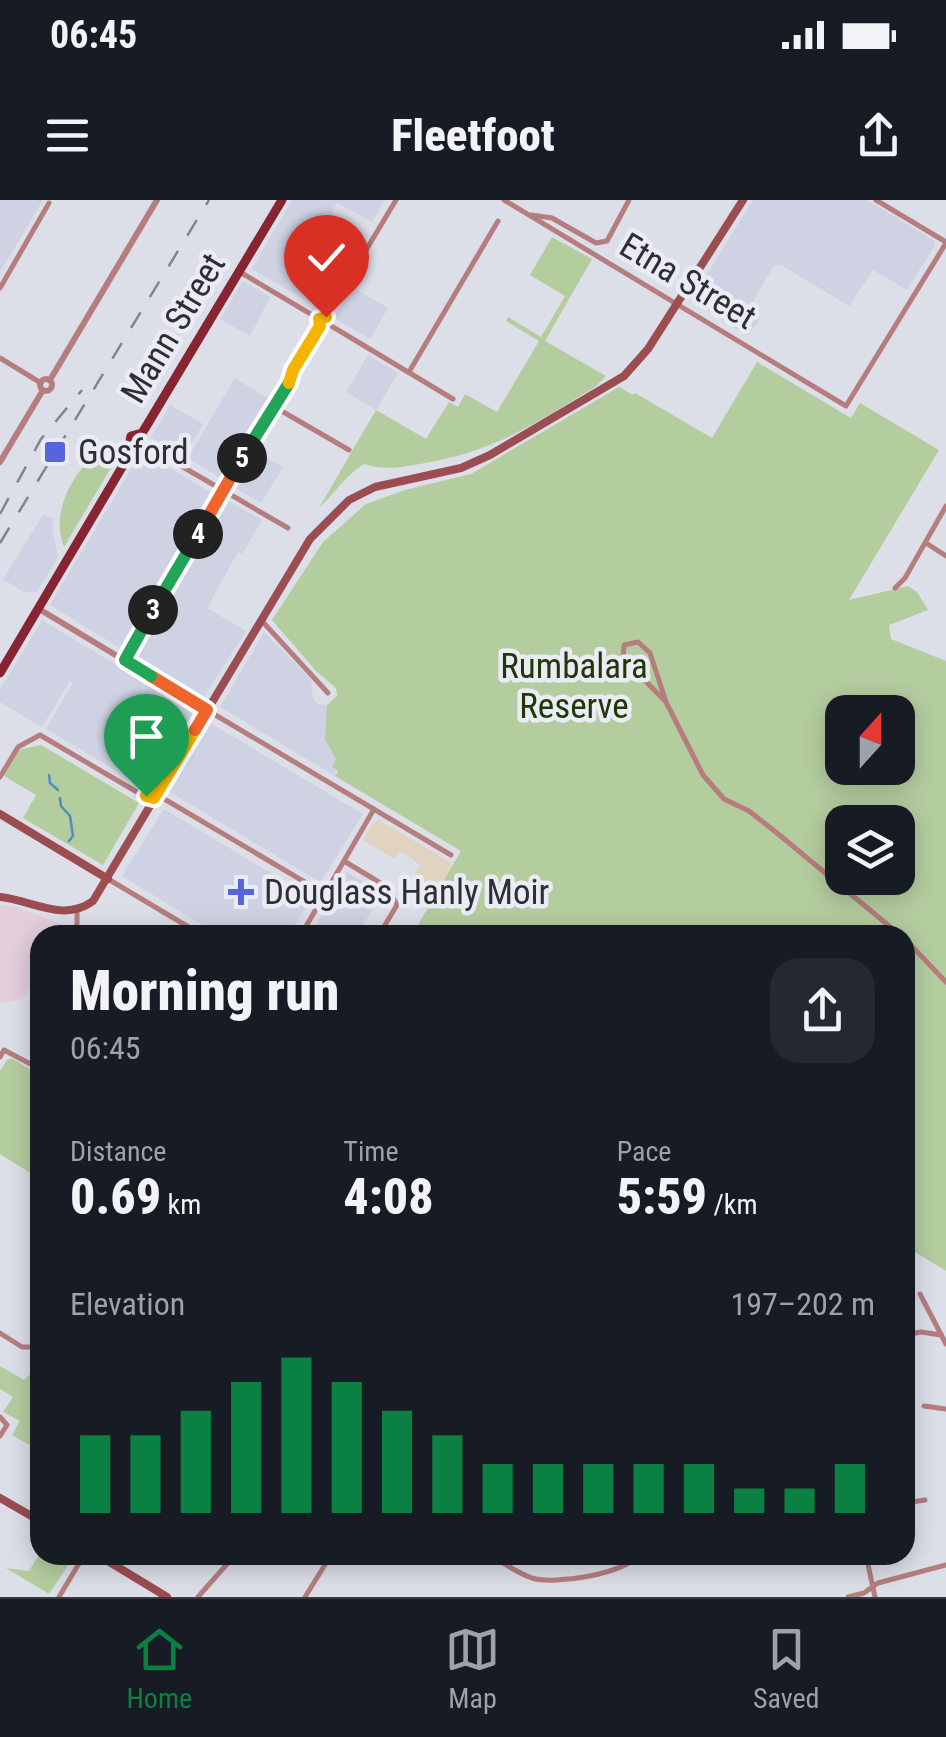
<!DOCTYPE html>
<meta charset="utf-8">
<style>
:root{--surface:#171b24;--page:#242831;--text:#f1f3f6;--muted:#9ea1a6;--line:#363941;--accent:#0b8043}
body{margin:0;font-family:"Roboto Condensed",sans-serif;background:var(--page);color:var(--text);height:100vh;display:flex;flex-direction:column;font-size:38px;white-space:nowrap}
*{box-sizing:border-box;margin:0}
p{font-size:32px;color:var(--muted)}
.icon{flex:none;width:55px;height:55px;fill:none;stroke:currentColor;stroke-width:2;stroke-linecap:round;stroke-linejoin:round}
.map{position:relative;flex:1;overflow:hidden}
.panel{position:absolute;left:30px;top:725px;width:885px;height:640px;display:flex;flex-direction:column;background:var(--surface);border-radius:30px;box-shadow:0 5px 25px #0003}
.panel>*{flex:none}
.needle{width:65px;rotate:21deg}
.fabs{position:absolute;left:825px;top:495px;display:grid;gap:20px}
.fabs a{display:grid;place-items:center;width:90px;height:90px;border-radius:20px;background:var(--surface);box-shadow:0 5px 25px #0003;font-size:50px}
.pin{position:absolute;display:grid;place-items:center;width:85px;height:85px;color:#fff;margin:-102px -42px;border-radius:50% 50% 50% 0;rotate:-45deg;box-shadow:0 0 10px #0007}
.pin .icon{rotate:45deg}
.km{position:absolute;width:50px;height:50px;margin:-25px;border-radius:50%;background:#222;color:#fff;font-size:28px;line-height:50px;text-align:center}
.round{display:grid;place-items:center;flex:none;width:105px;height:105px;border-radius:30px;background:var(--page)}
.overview{display:flex;align-items:center;justify-content:space-between;height:170px;padding:0 40px}
h1{font-size:55px;font-weight:800;line-height:75px}
.stats{display:grid;grid-template-columns:repeat(3,1fr);gap:15px;height:170px;padding:10px 40px}
.stats div{display:grid;align-content:center}
.stats b{font-size:50px;font-weight:800}
.stats small{font-size:28px;font-weight:400}
.stats p{font-size:28px}
.chart{height:280px;padding:20px 40px}
.chart p{display:flex;justify-content:space-between}
.chart svg{width:100%;height:180px;margin-top:10px;stroke:var(--accent);stroke-width:6}
.status{display:flex;justify-content:space-between;align-items:center;height:70px;padding:0 50px;background:var(--surface);direction:ltr}
.status svg{height:28px;fill:currentColor}
header{display:flex;justify-content:space-between;align-items:center;height:130px;padding:0 40px;background:var(--surface);font-size:45px;font-weight:800}
.tabs{display:flex;justify-content:space-around;align-items:center;height:140px;border-top:2px solid var(--line);background:var(--surface);font-size:28px;color:var(--muted)}
.tabs a{display:grid;justify-items:center;gap:5px}
.tabs .active{color:var(--accent)}
.map>svg:first-child{display:block}
.built{fill:#ced2e3}
.industrial{fill:#e2d2c0}
.education{fill:#e3cedc}
.green{fill:#b4cd9f;fill-rule:evenodd}
.lines{fill:none;stroke-linecap:round;stroke-linejoin:round}
.stream{stroke:#4e90bb;stroke-width:2.5}
.minor{stroke:#b57d7e;stroke-width:5}
.tertiary{stroke:#b57d7e;stroke-width:6}
.secondary{stroke:#9b4d51;stroke-width:8}
.primary{stroke:#862531;stroke-width:9}
.rail{stroke:#83858c;stroke-width:2.5;stroke-dasharray:18 18;stroke-linecap:butt}
.split-1-casing{stroke:#fff;stroke-width:20}
.split-2-casing{stroke:#fff;stroke-width:20}
.split-3-casing{stroke:#fff;stroke-width:20}
.split-4-casing{stroke:#fff;stroke-width:20}
.split-5-casing{stroke:#fff;stroke-width:20}
.split-6-casing{stroke:#fff;stroke-width:20}
.split-7-casing{stroke:#fff;stroke-width:20}
.split-1{stroke:#f5b400;stroke-width:12}
.split-2{stroke:#f0652b;stroke-width:12}
.split-3{stroke:#22a559;stroke-width:12}
.split-4{stroke:#22a559;stroke-width:12}
.split-5{stroke:#f0652b;stroke-width:12}
.split-6{stroke:#22a559;stroke-width:12}
.split-7{stroke:#f5b400;stroke-width:12}
.poi-dot{fill:#5665dc;stroke:#e9ebf5;stroke-width:4}
.labels{text-anchor:middle;stroke-width:9;stroke-linejoin:round;paint-order:stroke}
.street-label{font-size:35px;fill:#2e2f33;stroke:#e9ebf5}
.poi-label{font-size:35px;fill:#2e2f33;stroke:#e9ebf5;text-anchor:start}
.park-label{font-size:35px;fill:#213708;stroke:#e9ebf5}
</style>
<div class="status"><b>06:45</b><svg viewBox="0 0 49 12"><path d="M0 12V9h3v3zM5 12V6h3v6zM10 12V3h3v9zM15 12V0h3v12zM26 1h20v11H26zM47 4h2v5h-2z"/></svg></div>
<header><svg class="icon" aria-label="menu" viewBox="0 0 24 24"><path d="M4 6h16M4 12h16M4 18h16"/></svg>Fleetfoot<svg class="icon" aria-label="share" viewBox="0 0 24 24"><path d="M12 15V3M7 8l5-5 5 5M5 13v7h14v-7"/></svg></header>
<div class="map">
<svg width="946" height="1397" viewBox="0 0 946 1397">
<rect width="100%" height="100%" fill="#dcdee8"/>
<g class="built">
<path d="M0 0H43L0 72Z"/>
<path d="M292 0H385L372 22 337 3 326 23 360 43 321 109 252 69Z"/>
<path d="M753 0H867L935 41V45L907 90 873 70 849 106 781 65H774L752 103 761 109 758 123 747 136 691 100Z"/>
<path d="M243 81 270 97 250 136 220 119Z"/>
<path d="M352 87 388 108 370 139 334 118Z"/>
<path d="M368 155 398 173 376 210 346 192Z"/>
<path d="M235 178 270 200 222 279 188 258Z"/>
<path d="M170 205 203 224 184 256 151 238Z"/>
<path d="M142 251 210 292 120 448 50 405Z"/>
<path d="M255 251 283 267 261 303 233 287Z"/>
<path d="M228 301 262 320 242 354 238 352 207 408 246 431 204 497 135 457Z"/>
<path d="M43 315 54 318 52 328 58 357 37 392H24L3 379Z"/>
<path d="M42 420 196 513 150 591 46 529 73 483 70 481 42 527 0 502V489Z"/>
<path d="M264 432 311 479 313 498 318 504 327 505V537L336 559 335 576 220 507Z"/>
<path d="M210 523 363 614 322 680 318 681 170 592Z"/>
<path d="M164 609 312 698 289 735H219L122 676Z"/>
<path d="M347 672 382 693 357 735H310Z"/>
</g>
<path class="industrial" d="M379 620 453 664 438 691 414 676 420 665 410 657 400 651 394 659 363 640 373 623Z"/>
<path class="education" d="M0 705 16 707 66 726 60 735H40V770L23 799 0 803Z"/>
<g class="green">
<path d="M552 37 592 59 545 141 606 176 595 187C536 223 495 251 425 263 402 267 386 271 364 264 345 276 335 293 319 308L376 210 426 239 449 202 458 207 465 194 497 212 539 141 506 121 508 117 541 137 565 96 530 75Z"/>
<path d="M757 162 851 218 860 203 939 250 849 400 908 386 917 392 928 410 889 425 891 439 946 461V1071L905 1046V735H412L461 651 335 576 338 571 332 567 336 559 325 539 327 505 337 496 336 488 317 472 272 420 323 342 366 304 405 290 471 274 619 187 633 195 635 193 712 238ZM842 512H898V568H842ZM842 622H898V678H842Z"/>
<path d="M108 245 117 248 118 256 64 347C49 310 76 265 108 245Z"/>
<path d="M41 545 139 603 103 665 23 618 36 595 4 576 18 550Z"/>
<path d="M12 858 40 876V979L0 954V871L7 860Z"/>
<path d="M40 1164V1251L12 1235 20 1221 3 1212 13 1197 0 1189V1166L24 1180Z"/>
<path d="M40 1353 74 1356 49 1394 6 1368 29 1371Z"/>
</g>
<g class="lines">
<g class="stream">
<path d="M49 575 50 583 58 590"/>
<path d="M60 598 61 606 70 616 73 636 69 641"/>
</g>
<g class="minor">
<path d="M504 0 846 206 946 43"/>
<path d="M876 0 946 42"/>
<path d="M531 15 552 18 596 43 607 41 629 0"/>
<path d="M240 72 319 119"/>
<path d="M0 88 49 3"/>
<circle cx="323" cy="122" r="5.5"/>
<path d="M326 117 396 0"/>
<path d="M328 124 453 199"/>
<path d="M0 158 41 183"/>
<path d="M409 172 498 21"/>
<path d="M273 206 349 250"/>
<path d="M145 245 288 328"/>
<path d="M926 343 946 356"/>
<path d="M895 388 905 378 946 306"/>
<path d="M261 420 328 493"/>
<path d="M125 460 320 126"/>
<path d="M666 502 623 458 624 445 638 442 650 453 666 502 703 575 724 599 749 611 777 633 900 735"/>
<path d="M207 510 451 655"/>
<path d="M0 577 18 547 40 535 142 595 166 600 325 694"/>
<path d="M344 661 387 687 397 705 379 735"/>
<path d="M108 679 202 735"/>
<path d="M72 735 77 724V710"/>
<path d="M301 735 374 609"/>
<path d="M905 739 946 782"/>
<path d="M40 788 35 797 40 801"/>
<path d="M0 857 4 850 40 869"/>
<path d="M920 1094 946 1144"/>
<path d="M0 1133 22 1147H40"/>
<path d="M905 1135 921 1132 941 1135"/>
<path d="M924 1206 946 1209"/>
<path d="M0 1217 7 1225 0 1236"/>
<path d="M905 1303 925 1300"/>
<path d="M490 1355C504 1363 517 1373 532 1378 555 1385 624 1374 638 1355"/>
<path d="M866 1355 875 1397"/>
<path d="M59 1397 84 1355"/>
<path d="M198 1397 235 1355"/>
<path d="M305 1397 331 1355"/>
<path d="M848 1397 864 1393 878 1383 946 1365"/>
</g>
<g class="tertiary">
<circle cx="46" cy="185" r="6"/>
<path d="M50 180 157 0"/>
<path d="M0 262 43 190"/>
<path d="M39 409 207 510"/>
</g>
<g class="secondary">
<path d="M0 614 108 679"/>
<path d="M0 697C32 700 63 723 93 701L310 339 349 300 375 287 461 268 490 255 624 176 648 149 743 0"/>
<path d="M0 1298 40 1321"/>
<path d="M98 1355 167 1397"/>
</g>
<path class="primary" d="M0 473 134 247 130 241 131 236 142 233 147 225 282 0"/>
<g class="rail">
<path d="M0 314 41 239 82 190"/>
<path d="M0 343 209 0"/>
</g>
</g>
<g class="lines">
<defs>
<path id="split-1" d="M146 596 154 598 195 530"/>
<path id="split-2" d="M151 476 207 510 195 530"/>
<path id="split-3" d="M151 476 125 460 153 410"/>
<path id="split-4" d="M153 410 198 334"/>
<path id="split-5" d="M198 334 242 258"/>
<path id="split-6" d="M242 258 289 183"/>
<path id="split-7" d="M289 183 293 170 320 126 319 119 326 117"/>
</defs>
<use href="#split-1" class="split-1-casing"/>
<use href="#split-2" class="split-2-casing"/>
<use href="#split-3" class="split-3-casing"/>
<use href="#split-4" class="split-4-casing"/>
<use href="#split-5" class="split-5-casing"/>
<use href="#split-6" class="split-6-casing"/>
<use href="#split-7" class="split-7-casing"/>
<use href="#split-1" class="split-1"/>
<use href="#split-2" class="split-2"/>
<use href="#split-3" class="split-3"/>
<use href="#split-4" class="split-4"/>
<use href="#split-5" class="split-5"/>
<use href="#split-6" class="split-6"/>
<use href="#split-7" class="split-7"/>
</g>
<g class="poi-dot">
<rect x="43" y="240" width="24" height="24" rx="5"/>
<path d="M236 677h10v10h10v10h-10v10h-10v-10h-10v-10h10z"/>
</g>
<g class="labels">
<g class="street-label">
<text transform="translate(688 81) rotate(31)" y="12">Etna Street</text>
<text transform="translate(173 128) rotate(-59)" y="12">Mann Street</text>
</g>
<g class="poi-label">
<text x="78" y="264">Gosford</text>
<text x="264" y="704">Douglass Hanly Moir</text>
</g>
<g class="park-label">
<text x="574" y="478">Rumbalara<tspan x="574" dy="40">Reserve</tspan></text>
</g>
</g>
</svg>
<div class="fabs">
<a><svg class="needle" viewBox="-14 -14 28 28"><path d="M0-13l5 13h-10z" fill="#e53935"/><path d="M0 13l5-13h-10z" fill="#9ea1a6"/></svg></a>
<a><svg class="icon" aria-label="layers" viewBox="0 0 24 24"><path d="M12 4l9 5-9 5-9-5zM3 14l9 5 9-5"/></svg></a>
</div>
<div class="pin" style="left:146px;top:596px;background:#1e9e55"><svg class="icon" aria-label="arrive" viewBox="0 0 24 24"><path d="M6 21V4h12l-3 4 3 4H6"/></svg></div>
<div class="pin" style="left:326px;top:117px;background:#d93025"><svg class="icon" aria-label="check" viewBox="0 0 24 24"><path d="M5 12l5 5 9-10"/></svg></div>
<b class="km" style="left:153px;top:410px">3</b>
<b class="km" style="left:198px;top:334px">4</b>
<b class="km" style="left:242px;top:258px">5</b>
<section class="panel">
<div class="overview"><div><h1>Morning run</h1><p>06:45</p></div><a class="round"><svg class="icon" aria-label="share" viewBox="0 0 24 24"><path d="M12 15V3M7 8l5-5 5 5M5 13v7h14v-7"/></svg></a></div>
<div class="stats">
<div><p>Distance</p><b>0.69<small> km</small></b></div>
<div><p>Time</p><b>4:08</b></div>
<div><p>Pace</p><b>5:59<small> /km</small></b></div>
</div>
<div class="chart"><p><span>Elevation</span>197–202 m</p>
<svg viewBox="0 0 160 44" preserveAspectRatio="none"><path d="M5 44V25M15 44V25M25 44V19M35 44V12M45 44V6M55 44V12M65 44V19M75 44V25M85 44V32M95 44V32M105 44V32M115 44V32M125 44V32M135 44V38M145 44V38M155 44V32"/></svg>
</div>
</section>
</div>
<nav class="tabs">
<a class="active"><svg class="icon" aria-label="home" viewBox="0 0 24 24"><path d="M3 11l9-7 9 7M6 9v11h12V9"/></svg>Home</a>
<a><svg class="icon" aria-label="map" viewBox="0 0 24 24"><path d="M3 6l6-2 6 2 6-2v14l-6 2-6-2-6 2zM9 4v14M15 6v14"/></svg>Map</a>
<a><svg class="icon" aria-label="saved" viewBox="0 0 24 24"><path d="M7 4h10v16l-5-4-5 4z"/></svg>Saved</a>
</nav>
